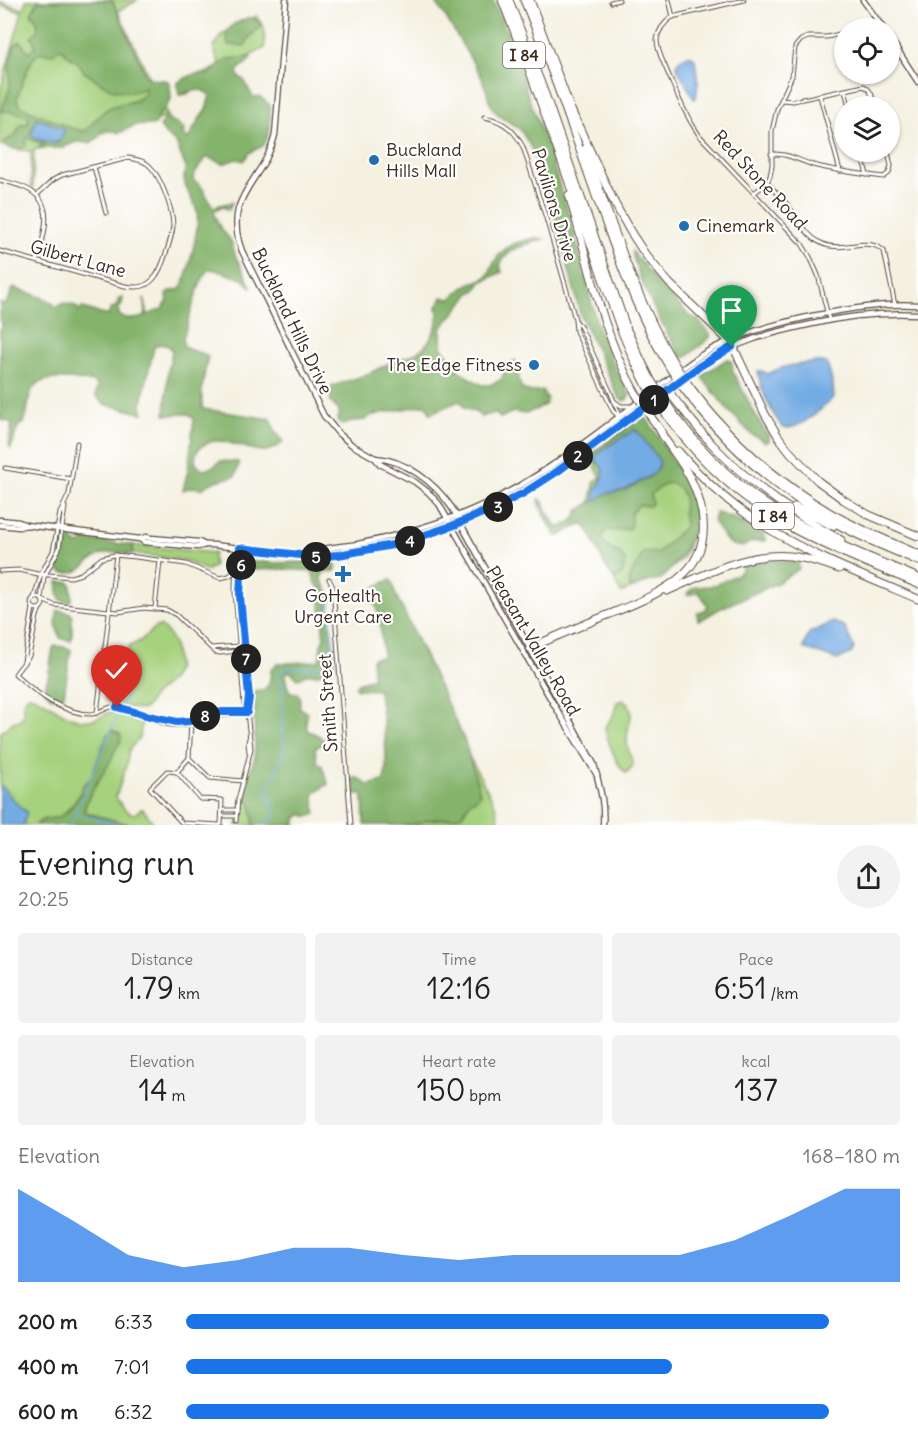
<!DOCTYPE html>
<meta charset="utf-8">
<style>
:root{--surface:#fff;--page:#f2f2f2;--text:#222;--muted:#767676;--accent:#1a73e8}
body{margin:0;font-family:Delius,sans-serif;background:var(--page);color:var(--text);height:100vh;display:flex;flex-direction:column;font-size:22px;white-space:nowrap}
*{box-sizing:border-box;margin:0}
p{font-size:20px;color:var(--muted)}
.icon{flex:none;width:33px;height:33px;fill:none;stroke:currentColor;stroke-width:2;stroke-linecap:round;stroke-linejoin:round}
.map{position:relative;height:825px;overflow:hidden}
.side{display:flex;flex-direction:column;background:var(--surface);flex:1}
.side>*{flex:none}
.buttons{position:absolute;left:834px;top:18px;display:grid;gap:12px}
.buttons a{display:grid;place-items:center;width:66px;height:66px;border-radius:50%;background:var(--surface);box-shadow:0 2px 4px #0004;font-size:30px}
.pin{position:absolute;display:grid;place-items:center;width:51px;height:51px;color:#fff;margin:-62px -26px;border-radius:50% 50% 50% 0;rotate:-45deg;box-shadow:0 0 6px #0007}
.pin .icon{rotate:45deg}
.km{position:absolute;width:30px;height:30px;margin:-15px;border-radius:50%;background:#222;color:#fff;font-size:16px;line-height:30px;text-align:center}
.round{display:grid;place-items:center;flex:none;width:63px;height:63px;border-radius:32px;background:var(--page)}
.overview{display:flex;align-items:center;justify-content:space-between;height:102px;padding:0 18px}
h1{font-size:33px;font-weight:600;line-height:45px}
.figures{display:grid;grid-template-columns:repeat(3,1fr);gap:9px;height:102px;padding:6px 18px}
.figures div{display:grid;align-content:center;border-radius:6px;background:var(--page);text-align:center}
.figures b{font-size:30px;font-weight:600}
.figures small{font-size:16px;font-weight:400}
.figures p{font-size:16px}
.chart{height:168px;padding:12px 18px}
.chart p{display:flex;justify-content:space-between}
.chart svg{width:100%;height:108px;margin-top:6px;fill:var(--accent);opacity:.7}
ul{padding:0 18px;list-style:none;font-size:20px}
li{display:grid;grid-template-columns:96px 72px 1fr;align-items:center;height:45px}
li i{height:15px;border-radius:8px;background:var(--accent)}
.map>svg:first-child{display:block}
.green{fill:#a6d17d;stroke:#707e4e;stroke-width:1.5}
.forest{fill:#84b36c;stroke:#606e45;stroke-width:1.5;fill-rule:evenodd}
.water{fill:#73ace3;stroke:#576b80;stroke-width:1.5}
.lines{fill:none;stroke-linecap:round;stroke-linejoin:round}
.stream{stroke:#73ace3;stroke-width:1.5}
.street-casing{stroke:#57483b;stroke-width:5}
.secondary-casing{stroke:#57483b;stroke-width:7}
.highway-casing{stroke:#57483b;stroke-width:9}
.street{stroke:#fff;stroke-width:3}
.secondary{stroke:#fff;stroke-width:4.5}
.highway{stroke:#fff;stroke-width:7}
.highway-bridge-casing{stroke:#57483b;stroke-width:9;stroke-linecap:butt}
.highway-bridge{stroke:#fff;stroke-width:7}
.route-casing{stroke:#fff;stroke-width:12}
.route{stroke:#1a73e8;stroke-width:8}
.poi-dot{fill:#1f6fb2;stroke:#fff;stroke-width:2}
.labels{text-anchor:middle;stroke-width:4.5;stroke-linejoin:round;paint-order:stroke}
.shield{fill:#fff;stroke:#766a62;stroke-width:1.5}
.shield-label{font-size:16px;font-weight:bold;fill:#3b2a1e}
.poi-label{font-size:18px;fill:#3b2a1e;stroke:#fff;text-anchor:start}
.street-label{font-size:18px;fill:#3b2a1e;stroke:#fff}
</style>
<div class="map">
<svg width="918" height="825" viewBox="0 0 918 825">
<rect width="100%" height="100%" fill="#fff"/>
<filter id="ink" filterUnits="userSpaceOnUse"><feTurbulence type="fractalNoise" baseFrequency=".0167" numOctaves="2"/><feDisplacementMap in="SourceGraphic" scale="12" xChannelSelector="R" yChannelSelector="G"/><feConvolveMatrix kernelMatrix="1 2 1 2 8 2 1 2 1" color-interpolation-filters="sRGB"/></filter>
<filter id="wash" filterUnits="userSpaceOnUse"><feTurbulence type="fractalNoise" baseFrequency=".008" numOctaves="4" result="noise"/><feDisplacementMap in="SourceGraphic" scale="24" xChannelSelector="R" yChannelSelector="G"/><feGaussianBlur stdDeviation="1.35" result="paint"/><feColorMatrix in="noise" values="0 0 0 0 0 0 0 0 0 0 0 0 0 0 0 0 0 1.4 0 .05"/><feComposite in="paint" operator="in"/></filter>
<g filter="url(#wash)">
<rect width="100%" height="100%" fill="#f4f1e1"/>
<g class="green">
<path d="M26 0H138L118 11 168 117 34 150 33 188 31 186V151L19 150 0 145V91L22 12 0 5V2L24 9Z"/>
<path d="M256 16 264 27 265 48 228 67 239 87 246 83 250 94 219 97 202 83 189 90 188 94 180 95 178 83 200 73 201 75 220 66 214 51V47L221 35Z"/>
<path d="M634 421 652 449 671 470 686 499 691 536 687 549 683 557 670 570 659 577 621 593 581 515 588 511 595 481 601 478 590 455Z"/>
<path d="M130 545 214 553 213 557 214 566 212 568H209L208 571 186 561 132 553 133 547Z"/>
<path d="M160 626 168 633 174 644 177 665 175 673 172 679 153 696 147 707 142 710 108 703 105 700 104 691 108 672 119 658 130 646 140 641 156 627Z"/>
<path d="M29 695C51 700 66 723 90 720 99 719 105 714 113 711L142 719 140 737 129 750 127 763 116 797C118 802 126 813 133 814 135 814 139 810 141 809H143L155 825H131L84 812C87 793 100 779 109 763 114 756 115 748 120 741L118 733 112 730 92 774 89 780 84 784 80 795 63 815 60 817 42 820 36 825H23L26 811C16 806 9 793 0 785V733L13 722 18 721 24 715C21 709 24 698 29 695Z"/>
<path d="M623 700C640 711 625 726 627 742 627 751 632 757 633 766L626 773C617 767 606 738 605 727L613 716 617 702Z"/>
<path d="M469 756 496 807 499 825H411L428 820 445 819 462 815 470 802 477 798 480 793Z"/>
<path d="M244 796H246L251 805 254 825H236L239 822 242 800Z"/>
</g>
<g class="forest">
<path d="M62 0H112L146 76C153 82 160 78 168 81L170 85 171 99 164 110 160 113 155 125H136L119 133 106 129 103 130 98 138 90 143 76 142 62 148H41L39 147 44 144 27 138 25 147 18 149 9 148 4 144 6 140 14 137 21 125 28 123 29 121 28 116C19 113 11 110 1 112L10 88 9 62 15 45 19 42 21 41 25 48 29 52 35 47 34 41 31 36 37 32 38 23 31 13 38 1 56 2ZM60 48 71 58 78 62 84 72 110 89 129 92 137 91 145 88V93C136 104 122 102 109 108 101 112 94 122 87 129L84 131 71 128 20 106 17 99C20 89 30 58 38 54 43 51 48 54 53 54ZM37 118 65 130 58 143C48 143 38 140 30 134Z"/>
<path d="M434 0H493L509 37 530 101 549 150 560 188 570 217 598 328 615 368 630 395 626 400 623 401 619 398 581 317 551 202 531 147 520 129 501 117 494 110 489 101 487 92 481 76 444 14Z"/>
<path d="M248 18C253 18 259 21 261 26L248 39 245 46 228 45 226 32 234 24Z"/>
<path d="M251 57C250 65 238 65 237 73L240 78 243 79 253 97H260L270 105V128L267 138 263 146 249 153 244 161 236 159 223 164 207 157 194 174 193 180 201 186 213 207 232 202 229 210 226 209 223 206 215 210 214 214 220 227 231 241 235 255 252 288 242 279 216 270 208 269C195 290 191 314 183 338L184 347C192 352 202 352 208 356 205 371 199 396 203 409L271 419 276 434 279 435 283 442C277 448 270 451 262 451 242 450 219 432 201 447 195 452 194 457 196 464L205 470 214 466 220 461 238 462 239 464 235 476C223 480 212 480 202 489L193 487 183 490 188 470 194 419 189 414 165 415 168 371 172 351 169 346 159 344 154 347 144 392 142 403 143 413 136 412 104 404 96 396 97 385 93 382C76 380 39 372 31 392 28 401 28 411 25 420 23 425 21 423 18 427 14 434 15 443 10 449L9 441 12 423 0 419V329L3 325 0 322V303L3 305 5 304 10 297 11 290 15 288C29 295 46 295 56 307L64 303 75 306 79 310 82 308C92 309 100 316 109 315L110 309 117 306 118 300 123 297 122 305 119 308V315C125 321 136 319 144 317L146 313 144 298 148 315 162 309 168 301 167 295 168 292 180 289C188 279 200 224 197 212 193 197 179 184 186 168L176 143 166 135 160 127 165 116 167 114 170 122H175L184 129 183 135 188 139 200 118 206 110 210 95 202 90 192 91 179 95 177 83C189 77 193 71 208 75L227 59Z"/>
<path d="M536 238 543 239C525 246 510 246 500 265L502 272 481 282 475 291 470 293 441 329 442 348 453 361 455 367 466 376 482 385H489L501 380 505 371 515 360 521 388 529 392 543 391 545 396 547 398 546 404 537 409 524 414 513 412 500 418 495 413 481 417 477 413 465 408 462 403 459 401 431 413H430L427 406 424 405 382 413 370 416 366 420 353 421 343 425 340 424 337 421C342 409 339 411 330 402L332 386C345 382 359 378 372 372 379 369 385 365 392 362 399 358 407 358 414 354 430 346 441 324 437 307L442 297 450 299C456 294 462 288 469 284 475 281 481 281 486 277 491 273 490 269 493 264 504 245 515 242 536 238Z"/>
<path d="M632 251 662 288 690 316 699 321 710 334V337C703 345 693 350 685 358L680 356 656 313 640 278 632 254Z"/>
<path d="M727 359 732 362 733 372 760 423 769 437V441L765 442 751 434 728 410 703 379 702 376 707 371 712 369Z"/>
<path d="M644 416C656 430 662 443 672 459 676 466 682 471 686 478 701 505 698 536 677 560 672 566 667 577 659 580 655 582 650 580 645 582 641 584 638 587 633 588L630 587 629 581 632 573 643 553C648 551 653 554 658 553L684 527 685 524 683 512 684 497 680 489 672 483 665 484 651 494 652 504 648 506 639 505 631 513V525L629 529 616 531 608 530 605 532 602 537V540L611 550 620 553 625 561 622 574 615 580C603 569 596 539 584 524H581L559 536H556L540 506 539 499H541C547 509 552 519 558 528 568 524 575 522 578 511L604 494 625 490 651 476 657 470 660 464 659 460 636 430 599 453 596 456 598 463 594 461 591 454Z"/>
<path d="M717 513 735 519 754 531 763 534 766 540C760 543 757 540 751 542 744 544 750 545 742 546 726 548 721 532 713 521L715 514Z"/>
<path d="M71 538 77 544 80 545 86 540 130 545H133V551L132 554C123 553 112 551 103 554 85 559 84 576 62 573L57 568V564L63 553 65 545Z"/>
<path d="M330 560 336 563V570L332 572H324L321 578 328 592 330 621 335 659 333 669 319 674H305L298 679 292 673 288 671C283 676 287 687 290 692 305 694 298 696 300 708L307 713 306 725 308 731 318 735 326 742 315 748 317 762 322 766C323 771 328 780 328 784L315 792 314 798 316 814 308 817 302 814C297 817 295 819 296 825H254L251 805 246 796 245 791 247 781 255 757 254 691C256 690 259 690 262 690 271 687 270 677 271 670L277 664 319 661 321 645 324 638 323 630V618L321 608V591L315 582 312 571 281 569 254 570 251 564 252 562C260 560 268 563 276 563 294 563 312 562 330 560Z"/>
<path d="M773 560 798 563 799 569 777 583 719 609 701 620H698L697 613 707 609V604L699 592 688 595 687 594 688 592C699 583 698 588 710 586 720 584 732 577 741 572L743 567 750 563Z"/>
<path d="M390 580 392 581 395 593 464 739 480 793 477 798 470 802 462 815 456 817 428 820 411 825H364L363 796 361 794H353L350 779 358 778 368 785 383 781C391 767 381 710 379 692L378 690 357 689 355 687 358 683 373 678 372 660 373 658 381 657 383 656 380 624 378 615 377 609 370 593C374 587 383 582 390 580Z"/>
<path d="M58 582H69L71 584 72 598 70 602C68 602 64 603 62 601 58 597 57 587 58 582Z"/>
<path d="M59 610 70 613 72 615C71 623 74 633 71 641L60 638 56 625 57 612Z"/>
<path d="M55 646 66 647 71 650 64 695 61 699 51 697 44 690 48 677 53 648Z"/>
<path d="M112 730 121 735 120 743C114 748 114 753 111 760 102 778 88 791 84 811L92 815 131 825H36L42 820 59 817 67 812 80 795 82 786 89 780 92 774 107 735Z"/>
</g>
<g class="water">
<path d="M688 56H692L695 59 698 83 696 98 694 99 677 68C677 59 681 58 688 56Z"/>
<path d="M37 118 65 130 59 142C50 144 39 140 31 135Z"/>
<path d="M818 362 827 363 833 385 834 397C824 407 797 433 782 427 771 412 760 390 758 371H762L768 374C781 365 802 364 818 362Z"/>
<path d="M634 430 638 432 659 460 660 464 654 474 625 490 605 494 596 500 594 501C593 486 605 482 603 471 601 466 597 462 595 457L602 450Z"/>
<path d="M833 622 844 626 854 647 852 653 837 660 803 648 809 633Z"/>
<path d="M0 785C10 793 17 806 27 813L23 825H0Z"/>
</g>
<g class="lines">
<g class="stream">
<path d="M75 813 120 825"/>
<path d="M70 825 133 679"/>
<path d="M265 825 267 820 275 818 272 801 267 794V790L270 787 271 779 278 773 276 767 284 756 283 750 285 746 281 729 283 723 282 714 283 709 281 695 283 685 278 678 279 673C288 667 298 668 309 668 316 668 323 666 330 667L333 663 329 593"/>
</g>
</g>
</g>
<g filter="url(#ink)">
<g class="lines">
<defs>
<g id="street">
<path d="M669 0 673 17"/>
<path d="M744 0 672 17C664 23 658 30 657 40 657 51 663 61 667 71 677 94 685 115 699 135L802 244 810 257 818 275 829 320"/>
<path d="M611 2 619 0"/>
<path d="M867 28 874 27 880 23"/>
<path d="M845 91 849 106"/>
<path d="M820 96 840 171"/>
<path d="M782 100 793 101 864 86C872 90 873 99 875 106"/>
<path d="M484 117C502 120 515 130 523 147L546 218 575 319 576 331 613 411 619 417"/>
<path d="M861 152 867 175"/>
<path d="M771 154C788 153 797 160 813 165 836 171 860 174 884 177L889 173 891 166 888 152"/>
<path d="M94 167 106 213"/>
<path d="M0 180C7 182 16 184 23 187 58 201 44 233 37 261"/>
<path d="M767 183C774 190 781 197 787 204 797 217 806 236 821 243 841 254 867 235 884 251L895 305"/>
<path d="M754 193 767 183 770 176 772 166V131L777 109 792 76 795 47 801 40 808 37H827L844 33"/>
<path d="M0 251 125 286C131 287 137 288 143 286 154 282 159 272 163 262 167 250 172 238 173 226 173 210 160 172 146 163 141 160 134 159 128 158L62 175 53 180 37 195"/>
<path d="M576 321 581 328 610 391 618 411V416"/>
<path d="M614 401 621 406H630"/>
<path d="M5 468 71 479"/>
<path d="M240 550 241 556 240 596 249 697 247 711"/>
<path d="M0 571 19 570 38 574 71 577 81 574 102 558 114 555 136 557 186 564 220 578 229 576 234 572"/>
<path d="M329 579 333 587 351 825"/>
<circle cx="37" cy="603" r="6"/>
<path d="M34 598 41 574 53 551 60 513 69 494 77 443"/>
<path d="M41 599 44 577 59 549 65 507"/>
<path d="M42 600 54 605 118 612 144 608 167 610 176 615 215 652 220 653 245 650"/>
<path d="M40 608 37 616 29 656 15 674C35 692 62 714 91 714 100 714 107 705 117 707 137 709 163 725 184 722 193 721 201 717 210 714 222 711 235 710 247 712"/>
<path d="M155 608 160 561"/>
<path d="M211 648 239 646"/>
<path d="M24 662 33 608"/>
<path d="M97 713 116 555"/>
<path d="M150 717C175 733 191 722 216 717 226 714 236 715 245 712"/>
<path d="M191 722 189 758 210 778 243 781"/>
<path d="M249 738 248 743 249 752"/>
<path d="M177 772 189 758"/>
<path d="M222 810H237"/>
<path d="M222 816H236"/>
<path d="M236 821 238 800 251 749 247 712 244 703 235 591 236 555 240 548"/>
<path d="M220 825 182 823 150 788 167 771 177 772 200 799 222 800 221 825"/>
</g>
<g id="secondary">
<path d="M286 0 275 135C265 181 221 195 242 251L324 416 338 433 352 445 375 458 380 464 415 482 428 492 439 504 553 703 597 775"/>
<path d="M863 0 883 28"/>
<path d="M890 38 918 82"/>
<path d="M375 458C406 460 435 483 452 508L594 764C599 785 605 803 603 825"/>
<path d="M0 520 19 522 26 525 140 539 144 542 198 547 205 545H213L300 555C322 561 350 554 372 549 432 537 490 514 542 482 557 473 571 461 586 450 624 422 662 394 700 366 736 341 770 333 812 324 847 316 882 312 918 314"/>
<path d="M0 525 19 527 26 525"/>
<path d="M140 539 146 537 151 538 199 542 205 545"/>
<path d="M300 555C318 548 339 547 358 544 393 537 426 527 459 515 550 480 621 411 700 356 735 334 772 325 812 316 847 309 883 303 918 305"/>
</g>
<g id="highway">
<path d="M502 0 529 69 621 330 634 360 647 386"/>
<path d="M509 0 545 94 627 330 640 358 652 382"/>
<path d="M524 0C553 69 576 140 601 210 621 265 639 318 670 368"/>
<path d="M530 0 572 113"/>
<path d="M571 110 615 204 630 231 645 254 669 283 732 344 765 414 778 436 791 453 818 481 844 500 869 515 918 536"/>
<path d="M585 149C612 222 634 298 675 365"/>
<path d="M569 195C589 262 601 332 636 394"/>
<path d="M687 383C726 436 776 482 834 515 861 530 890 542 918 554"/>
<path d="M682 386C724 443 777 491 839 525 864 539 891 549 918 561"/>
<path d="M669 389 672 396C685 412 697 428 711 443 748 483 793 514 841 540"/>
<path d="M664 400C695 446 734 485 781 514 824 540 872 558 918 578"/>
<path d="M659 404C693 455 739 498 792 528 832 550 876 566 918 584"/>
<path d="M648 413 661 431"/>
<path d="M678 451C703 480 732 506 764 526 812 556 866 577 918 599"/>
<path d="M795 507 833 526"/>
<path d="M667 591C707 574 745 552 790 556 807 558 823 563 839 569"/>
<path d="M530 648C556 636 583 625 610 614 663 592 720 571 699 500 694 483 686 469 676 455 670 446 663 438 659 428"/>
</g>
</defs>
<use href="#street" class="street-casing"/>
<use href="#secondary" class="secondary-casing"/>
<use href="#highway" class="highway-casing"/>
<use href="#street" class="street"/>
<use href="#secondary" class="secondary"/>
<use href="#highway" class="highway"/>
<defs>
<g id="highway-bridge">
<path d="M675 365 687 383"/>
<path d="M670 368 682 386"/>
<path d="M652 382 664 400"/>
<path d="M647 386 659 404"/>
<path d="M636 394 648 413"/>
</g>
</defs>
<use href="#highway-bridge" class="highway-bridge-casing"/>
<use href="#highway-bridge" class="highway-bridge"/>
</g>
</g>
<g class="lines" filter="url(#ink)">
<defs>
<path id="route" d="M117 707 149 716 177 722 190 721 222 712H247L249 697 240 596 242 556 240 548 300 555 309 557 338 555 398 544 452 526 494 508 524 493 558 471 700 366 732 347"/>
</defs>
<use href="#route" class="route-casing"/>
<use href="#route" class="route"/>
</g>
<g class="poi-dot">
<circle cx="374" cy="160" r="6"/>
<circle cx="684" cy="226" r="6"/>
<circle cx="534" cy="365" r="6"/>
<path d="M340 565h6v6h6v6h-6v6h-6v-6h-6v-6h6z"/>
</g>
<g class="labels">
<g class="shield">
<rect x="503" y="42" width="42" height="26" rx="4.5"/>
<rect x="752" y="503" width="42" height="26" rx="4.5"/>
</g>
<g class="shield-label">
<text x="524" y="61">I 84</text>
<text x="773" y="522">I 84</text>
</g>
<g class="poi-label">
<text x="386" y="156">Buckland<tspan x="386" dy="21">Hills Mall</tspan></text>
<text x="696" y="232">Cinemark</text>
<text x="522" y="371" text-anchor="end">The Edge Fitness</text>
<text x="343" y="602" text-anchor="middle">GoHealth<tspan x="343" dy="21">Urgent Care</tspan></text>
</g>
<g class="street-label">
<text transform="translate(760 180) rotate(47)" y="6">Red Stone Road</text>
<text transform="translate(554 205) rotate(73)" y="6">Pavilions Drive</text>
<text transform="translate(78 259) rotate(15)" y="6">Gilbert Lane</text>
<text transform="translate(292 321) rotate(64)" y="6">Buckland Hills Drive</text>
<text transform="translate(533 641) rotate(60)" y="6">Pleasant Valley Road</text>
<text transform="translate(328 703) rotate(-94)" y="6">Smith Street</text>
</g>
</g>
</svg>
<div class="buttons">
<a><svg class="icon" aria-label="locate" viewBox="0 0 24 24"><circle cx="12" cy="12" r="6"/><path d="M12 2v4M12 18v4M2 12h4M18 12h4"/></svg></a>
<a><svg class="icon" aria-label="layers" viewBox="0 0 24 24"><path d="M12 4l9 5-9 5-9-5zM3 14l9 5 9-5"/></svg></a>
</div>
<div class="pin" style="left:732px;top:347px;background:#1e9e55"><svg class="icon" aria-label="arrive" viewBox="0 0 24 24"><path d="M6 21V4h12l-3 4 3 4H6"/></svg></div>
<div class="pin" style="left:117px;top:707px;background:#d93025"><svg class="icon" aria-label="check" viewBox="0 0 24 24"><path d="M5 12l5 5 9-10"/></svg></div>
<b class="km" style="left:654px;top:400px">1</b>
<b class="km" style="left:578px;top:456px">2</b>
<b class="km" style="left:498px;top:507px">3</b>
<b class="km" style="left:410px;top:541px">4</b>
<b class="km" style="left:316px;top:557px">5</b>
<b class="km" style="left:241px;top:565px">6</b>
<b class="km" style="left:246px;top:659px">7</b>
<b class="km" style="left:205px;top:716px">8</b>
</div>
<section class="side">
<div class="overview"><div><h1>Evening run</h1><p>20:25</p></div><a class="round"><svg class="icon" aria-label="share" viewBox="0 0 24 24"><path d="M12 15V3M7 8l5-5 5 5M5 13v7h14v-7"/></svg></a></div>
<div class="figures">
<div><p>Distance</p><b>1.79<small> km</small></b></div>
<div><p>Time</p><b>12:16</b></div>
<div><p>Pace</p><b>6:51<small> /km</small></b></div>
</div>
<div class="figures">
<div><p>Elevation</p><b>14<small> m</small></b></div>
<div><p>Heart rate</p><b>150<small> bpm</small></b></div>
<div><p>kcal</p><b>137</b></div>
</div>
<div class="chart"><p><span>Elevation</span>168–180 m</p>
<svg viewBox="0 0 160 44" preserveAspectRatio="none"><path d="M0 44V6L10 19L20 33L30 38L40 35L50 30L60 30L70 33L80 35L90 33L100 33L110 33L120 33L130 27L140 17L150 6L160 6V44z"/></svg>
</div>
<ul>
<li><b>200 m</b>6:33<i style="width:90%"></i></li>
<li><b>400 m</b>7:01<i style="width:68%"></i></li>
<li><b>600 m</b>6:32<i style="width:90%"></i></li>
</ul>
</section>
